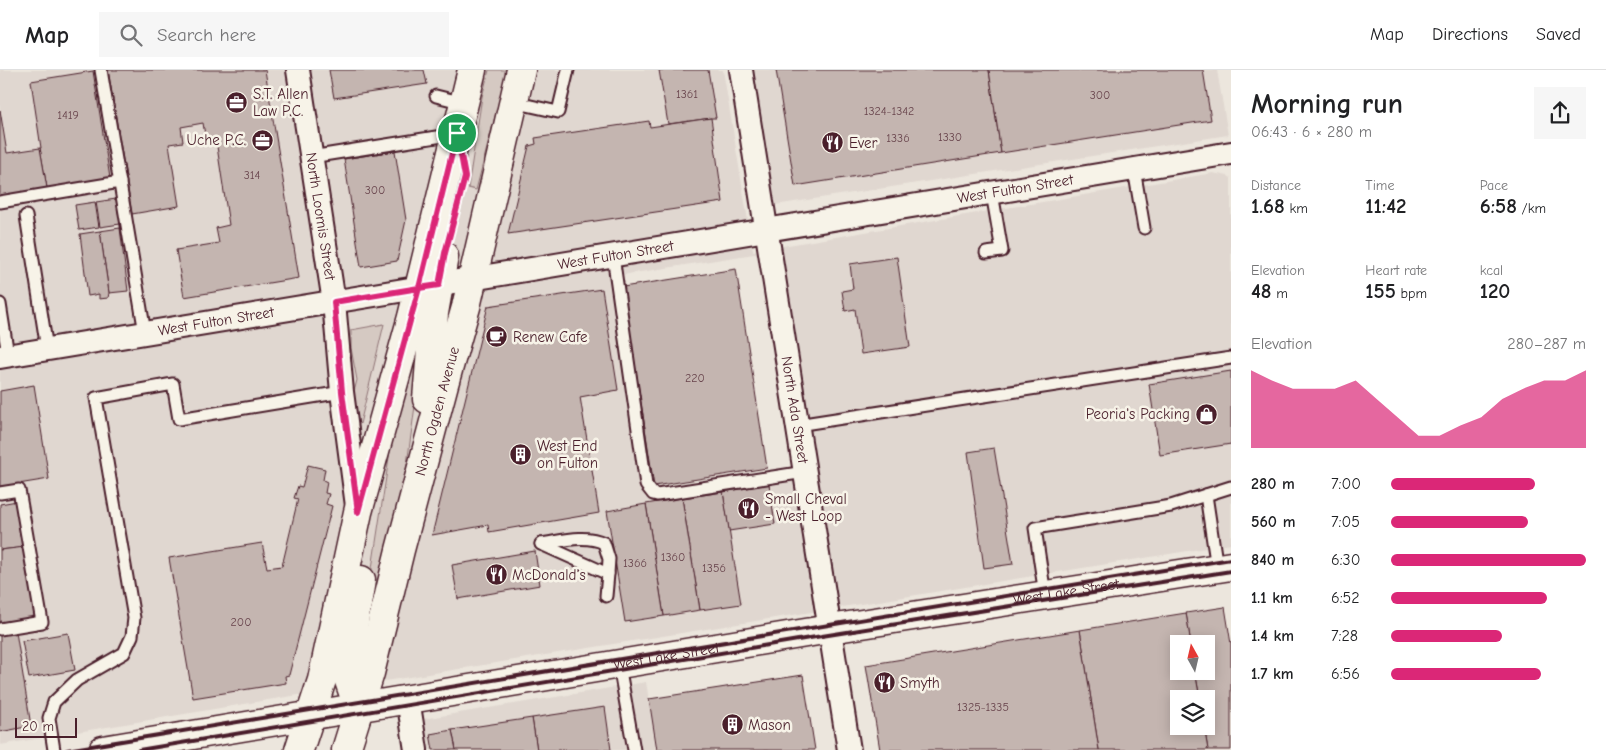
<!DOCTYPE html>
<meta charset="utf-8">
<style>
:root{--surface:#fff;--page:#f6f6f6;--text:#202124;--muted:#757577;--line:#e0e0e0;--accent:#db2777}
body{margin:0;font-family:"Comic Neue",sans-serif;background:var(--page);color:var(--text);height:100vh;display:flex;flex-direction:column;font-size:19px;white-space:nowrap}
*{box-sizing:border-box;margin:0}
p{font-size:16px;color:var(--muted)}
.icon{flex:none;width:28px;height:28px;fill:none;stroke:currentColor;stroke-width:2;stroke-linecap:round;stroke-linejoin:round}
.map{position:relative;flex:1;overflow:hidden}
.side{display:flex;flex-direction:column;background:var(--surface);width:375px}
.side>*{flex:none}
.needle{width:32px;rotate:352deg}
.controls{position:absolute;left:1170px;top:565px;display:grid;gap:10px}
.controls a{display:grid;place-items:center;width:45px;height:45px;border-radius:0px;background:var(--surface);box-shadow:0 2px 12px #0003;font-size:25px}
.scale{position:absolute;left:15px;bottom:12px;width:62px;box-sizing:border-box;padding-left:5px;border:2px solid #4a1f2b;border-top:0;font-size:14px;line-height:18px;white-space:nowrap;color:#4a1f2b;-webkit-text-stroke:4px #f7f3e8;paint-order:stroke}
.pin{position:absolute;display:grid;place-items:center;width:42px;height:42px;color:#fff;margin:-21px;border:2px solid #fff;border-radius:50%;box-shadow:0 1px 5px #0007}
.round{display:grid;place-items:center;flex:none;width:52px;height:52px;border-radius:0px;background:var(--page)}
.summary{display:flex;align-items:center;justify-content:space-between;height:85px;padding:0 20px}
h1{font-size:28px;font-weight:600;line-height:38px}
.stats{display:grid;grid-template-columns:repeat(3,1fr);gap:8px;height:85px;padding:5px 20px}
.stats div{display:grid;align-content:center}
.stats b{font-size:21px;font-weight:600}
.stats small{font-size:14px;font-weight:400}
.stats p{font-size:14px}
.chart{height:140px;padding:10px 20px}
.chart p{display:flex;justify-content:space-between}
.chart svg{width:100%;height:90px;margin-top:5px;fill:var(--accent);opacity:.7}
ul{padding:0 20px;list-style:none;font-size:16px}
li{display:grid;grid-template-columns:80px 60px 1fr;align-items:center;height:38px}
li i{height:12px;border-radius:6px;background:var(--accent)}
header{display:flex;align-items:center;gap:30px;box-sizing:border-box;height:70px;padding:0 25px;background:var(--surface);border-bottom:1px solid var(--line)}
header strong{font-size:24px}
nav{display:flex;gap:28px;margin-inline-start:auto;font-size:18px}
.search{width:350px;height:45px;background:var(--page);display:flex;align-items:center;gap:12px;box-sizing:border-box;padding:0 18px;border-radius:0px;color:var(--muted);font-size:19px}
main{display:flex;flex:1;min-height:0}
.map>svg:first-child{display:block}
.built{fill:#e0d7d0;fill-rule:evenodd}
.green{fill:#d5c9c2;stroke:#907476}
.building{fill:#c4b5b0;stroke:#4a1f2b}
.lines{fill:none;stroke-linecap:round;stroke-linejoin:round}
.lane-casing{stroke:#4a1f2b;stroke-width:15}
.street-casing{stroke:#4a1f2b;stroke-width:26}
.secondary-casing{stroke:#4a1f2b;stroke-width:31}
.lane{stroke:#f7f3e8;stroke-width:11}
.street{stroke:#f7f3e8;stroke-width:22}
.secondary{stroke:#f7f3e8;stroke-width:28}
.rail{stroke:#4a1f2b;stroke-width:4}
.route-casing{stroke:#fff;stroke-width:10}
.route{stroke:#db2777;stroke-width:6}
.labels{text-anchor:middle;stroke-width:5;stroke-linejoin:round;paint-order:stroke}
.number-label{font-size:12px;fill:#68444c}
.poi-label{font-size:15px;fill:#4a1f2b;stroke:#f7f3e8;text-anchor:start}
.street-label{font-size:15px;fill:#4a1f2b;stroke:#f7f3e8}
</style>
<header>
<strong>Map</strong>
<div class="search"><svg class="icon" aria-label="search" viewBox="0 0 24 24"><circle cx="10" cy="10" r="6"/><path d="M15 15l6 6"/></svg>Search here</div>
<nav><a>Map</a><a>Directions</a><a>Saved</a></nav>
</header>
<main>
<div class="map">
<svg width="1231" height="680" viewBox="0 0 1231 680">
<rect width="100%" height="100%" fill="#ece6dd"/>
<filter id="ink" filterUnits="userSpaceOnUse"><feTurbulence type="fractalNoise" baseFrequency=".02" numOctaves="2"/><feDisplacementMap in="SourceGraphic" scale="10" xChannelSelector="R" yChannelSelector="G"/><feConvolveMatrix kernelMatrix="1 2 1 2 8 2 1 2 1" color-interpolation-filters="sRGB"/></filter>
<g filter="url(#ink)">
<g class="built">
<path d="M0 0H723L753 181 1213 103 1228 106 1231 108V474L274 629 0 675ZM754 184 771 188 805 402 645 428 609 207Z"/>
<path d="M753 0H1217L1228 65 775 135Z"/>
<path d="M646 612 657 680H416L411 651Z"/>
</g>
<g class="green">
<path d="M489 0H507L476 120 468 118 482 27Z"/>
<path d="M384 254 360 354 354 352 351 325 355 318 357 310 351 278V260Z"/>
<path d="M421 261 425 263 407 394 374 533 367 531 390 381Z"/>
</g>
<g class="building">
<path d="M108 0H265L299 208 184 227 176 180 219 173 216 158 229 155 216 70 206 71 203 53 181 57 183 72 169 74 179 136 132 144Z"/>
<path d="M329 0H424L427 14 334 28Z"/>
<path d="M659 0H708L716 48H711L668 54Z"/>
<path d="M776 0H989L1001 83 795 116Z"/>
<path d="M989 0H1203L1211 50 1001 83Z"/>
<path d="M93 1 110 108 47 118 40 78H41L31 11Z"/>
<path d="M0 40 7 83 40 78 47 118 0 126Z"/>
<path d="M711 48 723 132 508 164 529 76 536 74 535 68 649 51 650 57Z"/>
<path d="M395 81 406 150 397 191 361 197 344 89Z"/>
<path d="M116 129 120 154 100 157 96 132Z"/>
<path d="M95 132 99 157 79 160 75 135Z"/>
<path d="M120 158 128 221 109 223 100 161Z"/>
<path d="M100 161 109 223 108 228 99 229V224L88 226 80 164Z"/>
<path d="M897 187 910 277 861 284 855 239 845 241 842 221 853 219 850 194Z"/>
<path d="M736 199 767 398 654 416 623 217Z"/>
<path d="M602 219 618 320 580 327 599 443 489 462 488 455 432 465 488 236Z"/>
<path d="M1231 301V374L1160 385 1149 314Z"/>
<path d="M34 315 49 409 0 417V321Z"/>
<path d="M994 378 1013 494 984 498 968 382Z"/>
<path d="M308 395 325 399 323 410 327 412 325 423 329 424 326 434 332 436 289 605 285 606 286 613 193 628 169 488 262 473 267 498 282 496 298 429 294 428 298 416 302 417Z"/>
<path d="M769 414 775 454 729 461 723 422Z"/>
<path d="M723 422 741 534 700 540 682 428Z"/>
<path d="M682 428 700 540 664 546 646 434Z"/>
<path d="M17 431 25 477 0 480V434Z"/>
<path d="M646 434 664 546 625 552 607 441Z"/>
<path d="M25 477 36 547 0 553V480Z"/>
<path d="M535 481 540 515 458 529 452 495Z"/>
<path d="M1225 537 1231 574V680H1208L1204 656H1206V629H1200L1195 601H1206V574H1191L1186 543Z"/>
<path d="M1186 543 1191 574H1179V601H1195L1200 629H1179V656H1204L1208 680H1099L1080 560Z"/>
<path d="M1080 560 1099 680H880L866 595Z"/>
<path d="M16 562 31 656 0 662V565Z"/>
<path d="M68 563 75 600 29 608 22 571Z"/>
<path d="M803 605 815 680H657L649 629Z"/>
<path d="M605 637 611 680H537L532 648Z"/>
<path d="M532 648 537 680H456L452 660Z"/>
<path d="M452 660 456 680H433L430 664Z"/>
</g>
<g class="lines">
<defs>
<g id="lane">
<path d="M101 0 145 263"/>
<path d="M436 26 464 33"/>
<path d="M513 32 558 42 568 0"/>
<path d="M311 87 455 64"/>
<path d="M1134 99 1144 158"/>
<path d="M0 132 120 112"/>
<path d="M26 146 47 279"/>
<path d="M986 183 1002 181 992 123"/>
<path d="M613 186 646 415 653 424 657 425 805 402"/>
<path d="M0 234 8 285"/>
<path d="M797 355 1231 288"/>
<path d="M0 423 19 420 42 552 0 559"/>
<path d="M1206 425 1217 498"/>
<path d="M541 474C562 471 585 464 604 473L609 489 608 504"/>
<path d="M541 474 608 504 606 526"/>
<path d="M1045 525 1035 458 1171 436 1231 417"/>
<path d="M619 595 634 680"/>
<path d="M54 680 49 648 54 632 77 610 124 583 132 566 134 548 96 328 173 314 179 349 342 322"/>
</g>
<g id="street">
<path id="s1" d="M298 0 334 232 342 322 357 436"/>
<path id="s2" d="M741 0 849 680"/>
<path id="s3" d="M0 287 1231 83"/>
<path d="M408 629 416 680"/>
</g>
<g id="secondary">
<path d="M427 329 434 243 444 186"/>
<path d="M358 637 346 602 361 510"/>
<path id="s4" d="M103 680 830 559 1231 496"/>
<path d="M299 680 322 610 358 442 412 247 472 0"/>
<path id="s5" d="M346 680 370 603 400 480 444 314 466 237 521 0"/>
</g>
</defs>
<use href="#lane" class="lane-casing"/>
<use href="#street" class="street-casing"/>
<use href="#secondary" class="secondary-casing"/>
<use href="#lane" class="lane"/>
<use href="#street" class="street"/>
<use href="#secondary" class="secondary"/>
<g class="rail">
<path d="M67 680 1231 489"/>
<path d="M139 680 822 566 1231 501"/>
</g>
</g>
</g>
<g class="lines" filter="url(#ink)">
<defs>
<path id="route" d="M457 63 419 218 334 232 342 322 358 442 419 218 439 215 445 183 465 107 457 63"/>
</defs>
<use href="#route" class="route-casing"/>
<use href="#route" class="route"/>
</g>
<defs>
<symbol id="office-disc" viewBox="-11 -11 22 22"><circle r="9.5" fill="#4a1f2b" stroke="#f7f3e8"/><path d="M-6-3h4V-5.5h4V-3h4V5H-6ZM-1-4.5V-3h2v-1.5ZM-6 0V1H6V0Z" fill="#fff"/></symbol>
<symbol id="restaurant-disc" viewBox="-11 -11 22 22"><circle r="9.5" fill="#4a1f2b" stroke="#f7f3e8"/><path d="M-5-6h1v4h1v-4h1v4h1v-4h1v5L-1.5 .5V6h-2V.5L-5-1ZM5-6V6H3V1.5H1.5Q1.5-4 5-6Z" fill="#fff"/></symbol>
<symbol id="cafe-disc" viewBox="-11 -11 22 22"><circle r="9.5" fill="#4a1f2b" stroke="#f7f3e8"/><path d="M-5.5-4.5H6V0H3Q3 3.5 0 3.5H-2.5Q-5.5 3.5-5.5 0ZM3-3.2v2h1.7v-2ZM-6 4.5H4V6H-6Z" fill="#fff"/></symbol>
<symbol id="shop-disc" viewBox="-11 -11 22 22"><circle r="9.5" fill="#4a1f2b" stroke="#f7f3e8"/><path d="M-5-2.5h2.3a2.7 3.5 0 0 1 5.4 0H5L5.5 6h-11ZM-1.5-2.5h3a1.5 2.3 0 0 0-3 0Z" fill="#fff"/></symbol>
<symbol id="building-disc" viewBox="-11 -11 22 22"><circle r="9.5" fill="#4a1f2b" stroke="#f7f3e8"/><path d="M-4-6H4V6H1V3H-1V6H-4ZM-2.5-4.3h1.7v1.8h-1.7ZM.8-4.3h1.7v1.8H.8ZM-2.5-1h1.7V.8h-1.7ZM.8-1h1.7V.8H.8Z" fill="#fff"/></symbol>
</defs>
<g fill-rule="evenodd">
<use href="#office-disc" x="224" y="20" width="25" height="25"/>
<use href="#office-disc" x="250" y="58" width="25" height="25"/>
<use href="#restaurant-disc" x="820" y="60" width="25" height="25"/>
<use href="#cafe-disc" x="484" y="254" width="25" height="25"/>
<use href="#shop-disc" x="1194" y="332" width="25" height="25"/>
<use href="#building-disc" x="508" y="372" width="25" height="25"/>
<use href="#restaurant-disc" x="736" y="426" width="25" height="25"/>
<use href="#restaurant-disc" x="484" y="492" width="25" height="25"/>
<use href="#restaurant-disc" x="872" y="600" width="25" height="25"/>
<use href="#building-disc" x="720" y="642" width="25" height="25"/>
</g>
<g class="labels">
<g class="number-label">
<text x="687" y="28">1361</text>
<text x="1100" y="29">300</text>
<text x="889" y="45">1324-1342</text>
<text x="68" y="49">1419</text>
<text x="950" y="71">1330</text>
<text x="898" y="72">1336</text>
<text x="252" y="109">314</text>
<text x="375" y="124">300</text>
<text x="695" y="312">220</text>
<text x="673" y="491">1360</text>
<text x="635" y="497">1366</text>
<text x="714" y="502">1356</text>
<text x="241" y="556">200</text>
<text x="983" y="641">1325-1335</text>
</g>
<g class="poi-label">
<text x="253" y="29">S.T. Allen<tspan x="253" dy="17">Law P.C.</tspan></text>
<text x="246" y="75" text-anchor="end">Uche P.C.</text>
<text x="849" y="78">Ever</text>
<text x="513" y="272">Renew Cafe</text>
<text x="1190" y="349" text-anchor="end">Peoria's Packing</text>
<text x="537" y="381">West End<tspan x="537" dy="17">on Fulton</tspan></text>
<text x="765" y="434">Small Cheval<tspan x="765" dy="17">- West Loop</tspan></text>
<text x="512" y="510">McDonald's</text>
<text x="900" y="618">Smyth</text>
<text x="748" y="660">Mason</text>
</g>
<g class="street-label">
<text dy="5" stroke="none"><textPath href="#s3" startOffset="1029">West Fulton Street</textPath></text>
<text dy="5" stroke="none"><textPath href="#s1" startOffset="148">North Loomis Street</textPath></text>
<text dy="5" stroke="none"><textPath href="#s3" startOffset="624">West Fulton Street</textPath></text>
<text dy="5" stroke="none"><textPath href="#s3" startOffset="219">West Fulton Street</textPath></text>
<text dy="5" stroke="none"><textPath href="#s2" startOffset="344">North Ada Street</textPath></text>
<text dy="5" stroke="none"><textPath href="#s5" startOffset="351">North Ogden Avenue</textPath></text>
<text dy="5" stroke="none"><textPath href="#s4" startOffset="976">West Lake Street</textPath></text>
<text dy="5" stroke="none"><textPath href="#s4" startOffset="571">West Lake Street</textPath></text>
</g>
</g>
</svg>
<div class="controls">
<a><svg class="needle" viewBox="-14 -14 28 28"><path d="M0-13l5 13h-10z" fill="#e53935"/><path d="M0 13l5-13h-10z" fill="#757577"/></svg></a>
<a><svg class="icon" aria-label="layers" viewBox="0 0 24 24"><path d="M12 4l9 5-9 5-9-5zM3 14l9 5 9-5"/></svg></a>
</div>
<div class="scale">20 m</div>
<div class="pin" style="left:457px;top:63px;background:#1e9e55"><svg class="icon" aria-label="arrive" viewBox="0 0 24 24"><path d="M6 21V4h12l-3 4 3 4H6"/></svg></div>
</div>
<section class="side">
<div class="summary"><div><h1>Morning run</h1><p>06:43 · 6 × 280 m</p></div><a class="round"><svg class="icon" aria-label="share" viewBox="0 0 24 24"><path d="M12 15V3M7 8l5-5 5 5M5 13v7h14v-7"/></svg></a></div>
<div class="stats">
<div><p>Distance</p><b>1.68<small> km</small></b></div>
<div><p>Time</p><b>11:42</b></div>
<div><p>Pace</p><b>6:58<small> /km</small></b></div>
</div>
<div class="stats">
<div><p>Elevation</p><b>48<small> m</small></b></div>
<div><p>Heart rate</p><b>155<small> bpm</small></b></div>
<div><p>kcal</p><b>120</b></div>
</div>
<div class="chart"><p><span>Elevation</span>280–287 m</p>
<svg viewBox="0 0 160 44" preserveAspectRatio="none"><path d="M0 44V6L10 11L20 15L30 15L40 15L50 11L60 20L70 29L80 38L90 38L100 33L110 29L120 20L130 15L140 11L150 11L160 6V44z"/></svg>
</div>
<ul>
<li><b>280 m</b>7:00<i style="width:74%"></i></li>
<li><b>560 m</b>7:05<i style="width:70%"></i></li>
<li><b>840 m</b>6:30<i style="width:100%"></i></li>
<li><b>1.1 km</b>6:52<i style="width:80%"></i></li>
<li><b>1.4 km</b>7:28<i style="width:57%"></i></li>
<li><b>1.7 km</b>6:56<i style="width:77%"></i></li>
</ul>
</section>
</main>
